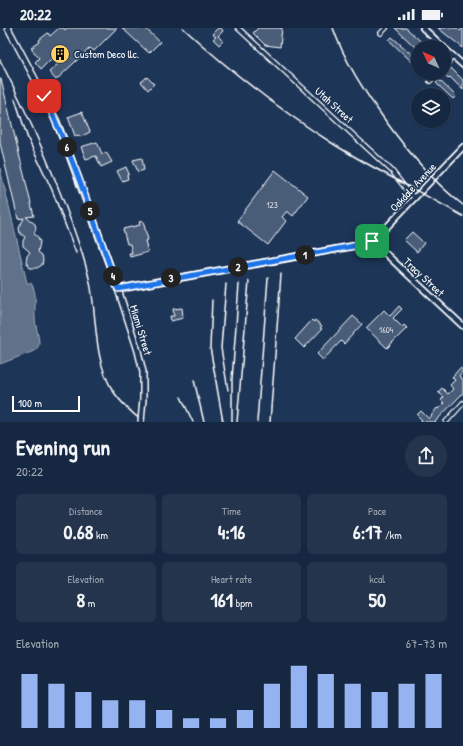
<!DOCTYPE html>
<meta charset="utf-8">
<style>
:root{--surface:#162841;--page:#23344c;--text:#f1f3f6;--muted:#9ea6b1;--line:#35445a;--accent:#95b2f1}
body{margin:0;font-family:"Patrick Hand",sans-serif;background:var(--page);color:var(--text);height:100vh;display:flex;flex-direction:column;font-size:15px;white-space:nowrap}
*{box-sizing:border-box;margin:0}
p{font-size:13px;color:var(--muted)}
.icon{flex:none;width:22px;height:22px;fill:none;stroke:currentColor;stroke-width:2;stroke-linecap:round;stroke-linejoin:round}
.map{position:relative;height:394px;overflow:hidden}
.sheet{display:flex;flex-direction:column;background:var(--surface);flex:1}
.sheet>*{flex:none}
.needle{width:26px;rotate:314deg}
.fabs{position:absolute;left:411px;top:12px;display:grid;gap:8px}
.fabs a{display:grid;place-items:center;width:40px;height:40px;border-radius:50%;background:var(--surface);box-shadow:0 1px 3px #0004,0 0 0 1px var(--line);font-size:20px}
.scale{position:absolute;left:12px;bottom:10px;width:68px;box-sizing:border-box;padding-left:4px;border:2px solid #fff;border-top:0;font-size:11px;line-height:14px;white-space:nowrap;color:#fff;-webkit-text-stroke:3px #1d3557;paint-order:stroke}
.pin{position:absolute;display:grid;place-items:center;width:34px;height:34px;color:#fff;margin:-17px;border-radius:8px;box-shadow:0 2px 6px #0006}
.km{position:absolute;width:20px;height:20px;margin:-10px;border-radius:50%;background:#222;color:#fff;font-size:11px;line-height:20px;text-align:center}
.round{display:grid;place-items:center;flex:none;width:42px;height:42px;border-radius:21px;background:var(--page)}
.summary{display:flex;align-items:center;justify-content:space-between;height:68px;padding:0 16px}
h1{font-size:22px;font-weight:700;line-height:30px}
.figures{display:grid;grid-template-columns:repeat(3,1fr);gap:6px;height:68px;padding:4px 16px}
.figures div{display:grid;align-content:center;border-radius:6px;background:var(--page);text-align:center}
.figures b{font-size:20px;font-weight:700}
.figures small{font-size:11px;font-weight:400}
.figures p{font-size:11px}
.chart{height:112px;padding:8px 16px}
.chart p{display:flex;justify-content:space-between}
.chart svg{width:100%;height:72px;margin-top:4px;stroke:var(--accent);stroke-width:6}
.status{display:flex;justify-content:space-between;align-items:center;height:28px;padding:0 20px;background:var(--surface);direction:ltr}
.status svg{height:11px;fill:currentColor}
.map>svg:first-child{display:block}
.water{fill:#617289;stroke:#a0aab8}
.building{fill:#4a5d79;stroke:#fff}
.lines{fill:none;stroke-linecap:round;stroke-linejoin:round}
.minor-casing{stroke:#fff;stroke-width:6}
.tertiary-casing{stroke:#fff;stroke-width:8}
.secondary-casing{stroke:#fff;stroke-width:8}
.minor{stroke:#1d3557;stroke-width:3.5}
.tertiary{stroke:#1d3557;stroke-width:4.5}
.secondary{stroke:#1d3557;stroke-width:5}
.rail{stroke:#fff;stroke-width:1.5}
.secondary-bridge-casing{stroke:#fff;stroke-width:8;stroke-linecap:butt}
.secondary-bridge{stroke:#1d3557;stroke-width:5}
.route-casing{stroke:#fff;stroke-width:8}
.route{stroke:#1a73e8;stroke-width:5}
.labels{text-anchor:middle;stroke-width:3;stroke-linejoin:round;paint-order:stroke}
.number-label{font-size:9px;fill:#d2d6de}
.poi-label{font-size:11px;fill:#fff;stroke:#1d3557;text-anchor:start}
.street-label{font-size:11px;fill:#fff;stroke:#1d3557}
</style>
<div class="status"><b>20:22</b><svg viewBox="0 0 49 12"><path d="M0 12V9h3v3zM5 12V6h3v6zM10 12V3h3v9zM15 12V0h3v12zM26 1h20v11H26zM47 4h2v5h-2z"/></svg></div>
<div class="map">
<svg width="463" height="394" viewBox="0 0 463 394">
<rect width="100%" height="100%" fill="#1d3557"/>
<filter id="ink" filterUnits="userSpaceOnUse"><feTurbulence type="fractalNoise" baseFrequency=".025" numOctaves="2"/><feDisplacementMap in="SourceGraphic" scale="8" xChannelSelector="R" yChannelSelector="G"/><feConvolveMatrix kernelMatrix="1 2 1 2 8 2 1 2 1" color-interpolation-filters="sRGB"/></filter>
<g filter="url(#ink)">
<path class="water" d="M0 140 27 255H31C38 266 34 277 35 289 35 298 39 307 39 315 39 318 37 321 34 323L0 336Z"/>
<g class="building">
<path d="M59 0H63L65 2 66 0H117L94 23 90 20 56 52 49 44 59 35 53 29 41 41 35 34 39 30 31 20 40 14 39 12 48 5 50 8Z"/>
<path d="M122 0H145L160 14 149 25Z"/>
<path d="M218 0H221L223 3 218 8 223 13 219 17 213 11 216 9 212 6Z"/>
<path d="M258 0H282L280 19 265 17 253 5Z"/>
<path d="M395 0H406L427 19H418L417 21Z"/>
<path d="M438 0H457L460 3 463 0V20Z"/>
<path d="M392 9 416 30 412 34 389 12Z"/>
<path d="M451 40 463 52V62L450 49 448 51 444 47Z"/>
<path d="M147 49 154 56 148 62 141 54Z"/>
<path d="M0 51H1L34 188 26 189 35 196 36 200 34 206 38 209 40 214 38 224 42 227 43 232 42 237 37 240H30L26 234 27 228 30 224 23 218V213L25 209 20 205 19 200 24 190 18 191 0 115Z"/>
<path d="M439 52 456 68 453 71 436 55Z"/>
<path d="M82 84 90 104 80 109 79 107 75 108 68 89Z"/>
<path d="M97 114 102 126 106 124 112 134 101 139 96 128 86 131 81 119Z"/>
<path d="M142 130 144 142 138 144 133 132Z"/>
<path d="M126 139 129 146 127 147 128 151 122 153 117 143Z"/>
<path d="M275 142 308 168 293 188 287 183 282 189 286 193 268 217 237 193Z"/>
<path d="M143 193 148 212 145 213 148 224 130 229 129 225H132L130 216H127L123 201 140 197 139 194Z"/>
<path d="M412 204 424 215 417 224 404 212Z"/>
<path d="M399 278 402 281 393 290 402 299 404 297 407 300 387 320 366 300 384 282 390 288Z"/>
<path d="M182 280 183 290 171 293 170 288H174L173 281Z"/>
<path d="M353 288 362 296 344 316 341 313 323 332 317 326Z"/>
<path d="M312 292 314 294 315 292 322 298 320 300 322 301 304 320 295 311Z"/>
<path d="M460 340 463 342 459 348 463 352V365L435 394H420L422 392 417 387 421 383 429 391 437 380 438 381 444 375 441 372 444 369 438 364 442 360 448 366 453 361 450 357 455 352 452 349Z"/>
</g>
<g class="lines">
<defs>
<g id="minor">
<path d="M238 0 392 143 406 161 415 170"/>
<path d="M381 5 386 0"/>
<path d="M444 39 454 28"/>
<path d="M430 53 438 45"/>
<path d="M446 394 463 375"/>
</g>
<g id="tertiary">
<path d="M423 0 443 19"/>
<path d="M444 20 463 37"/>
<path d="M372 213 463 298"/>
<path d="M118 261 359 217 372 213 383 203 463 119"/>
</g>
<path id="secondary" d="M8 0 44 68 56 92 66 118 118 261 138 323 143 344V371"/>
</defs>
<use href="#minor" class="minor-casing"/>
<use href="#tertiary" class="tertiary-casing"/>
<use href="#secondary" class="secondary-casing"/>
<use href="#minor" class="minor"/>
<use href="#tertiary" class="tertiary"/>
<use href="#secondary" class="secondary"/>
<g class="rail">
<path d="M183 0C230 43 281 83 335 117 377 143 421 164 463 188"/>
<path d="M333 0C345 34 364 63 385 92 408 124 432 153 463 177"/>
<path d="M0 32C32 94 59 156 81 222 85 235 89 247 91 260 97 294 94 333 113 363 121 375 132 385 143 394"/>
<path d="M15 71 28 111 52 162 76 225"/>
<path d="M226 256 221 320 228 362"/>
<path d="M212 272 210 319 223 394"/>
<path d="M194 352 204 394"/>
<path d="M181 369 193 394"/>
<path d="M232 394V352L239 256"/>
<path d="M237 394 249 253"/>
<path d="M257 394 268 250"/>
<path d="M270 394 281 246"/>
</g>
<defs>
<path id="secondary-bridge" d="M141 394 143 371"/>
</defs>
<use href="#secondary-bridge" class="secondary-bridge-casing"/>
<use href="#secondary-bridge" class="secondary-bridge"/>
</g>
</g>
<g class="lines" filter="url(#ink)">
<defs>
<path id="route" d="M44 68C74 130 95 197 118 261L359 217 372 213"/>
</defs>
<use href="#route" class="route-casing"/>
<use href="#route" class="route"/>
</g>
<defs>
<symbol id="building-disc" viewBox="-11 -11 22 22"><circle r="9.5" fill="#ffd166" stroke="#1d3557"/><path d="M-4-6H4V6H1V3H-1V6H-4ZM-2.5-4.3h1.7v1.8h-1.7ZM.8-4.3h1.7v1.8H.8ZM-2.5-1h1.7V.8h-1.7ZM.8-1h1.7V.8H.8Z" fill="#111"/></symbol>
</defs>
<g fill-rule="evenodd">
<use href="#building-disc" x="49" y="15" width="22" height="22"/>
</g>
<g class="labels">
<g class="number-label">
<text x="272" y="180">123</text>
<text x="386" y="305">1604</text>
</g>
<g class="poi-label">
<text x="74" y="30">Custom Deco llc.</text>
</g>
<g class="street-label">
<text transform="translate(334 77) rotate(42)" y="4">Utah Street</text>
<text transform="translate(413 159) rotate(-47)" y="4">Oakdale Avenue</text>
<text transform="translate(424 249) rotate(43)" y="4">Tracy Street</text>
<text transform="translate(141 302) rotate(73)" y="4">Miami Street</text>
</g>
</g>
</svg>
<div class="fabs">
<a><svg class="needle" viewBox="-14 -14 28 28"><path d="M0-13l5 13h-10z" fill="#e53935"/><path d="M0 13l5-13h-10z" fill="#9ea6b1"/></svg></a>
<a><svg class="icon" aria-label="layers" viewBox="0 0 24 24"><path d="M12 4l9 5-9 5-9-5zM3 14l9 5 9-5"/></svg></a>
</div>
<div class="scale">100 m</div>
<div class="pin" style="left:372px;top:213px;background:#1e9e55"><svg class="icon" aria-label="arrive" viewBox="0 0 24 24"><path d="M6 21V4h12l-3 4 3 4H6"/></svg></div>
<div class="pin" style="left:44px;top:68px;background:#d93025"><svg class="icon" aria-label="check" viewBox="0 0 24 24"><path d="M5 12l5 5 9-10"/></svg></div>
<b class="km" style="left:305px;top:227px">1</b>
<b class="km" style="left:238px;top:239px">2</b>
<b class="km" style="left:171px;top:250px">3</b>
<b class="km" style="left:113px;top:248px">4</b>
<b class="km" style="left:90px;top:183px">5</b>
<b class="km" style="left:67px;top:119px">6</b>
</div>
<section class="sheet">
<div class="summary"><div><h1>Evening run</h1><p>20:22</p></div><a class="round"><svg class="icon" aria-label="share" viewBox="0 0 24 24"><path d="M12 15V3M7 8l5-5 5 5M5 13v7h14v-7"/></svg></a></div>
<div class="figures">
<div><p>Distance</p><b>0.68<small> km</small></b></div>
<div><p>Time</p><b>4:16</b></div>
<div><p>Pace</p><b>6:17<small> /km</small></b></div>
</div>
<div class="figures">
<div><p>Elevation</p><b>8<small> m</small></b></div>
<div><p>Heart rate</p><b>161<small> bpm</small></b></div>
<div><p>kcal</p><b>50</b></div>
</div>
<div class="chart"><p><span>Elevation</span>67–73 m</p>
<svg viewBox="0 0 160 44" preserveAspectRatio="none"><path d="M5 44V11M15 44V17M25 44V22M35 44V27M45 44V27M55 44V33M65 44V38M75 44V38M85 44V33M95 44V17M105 44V6M115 44V11M125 44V17M135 44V22M145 44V17M155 44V11"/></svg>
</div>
</section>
